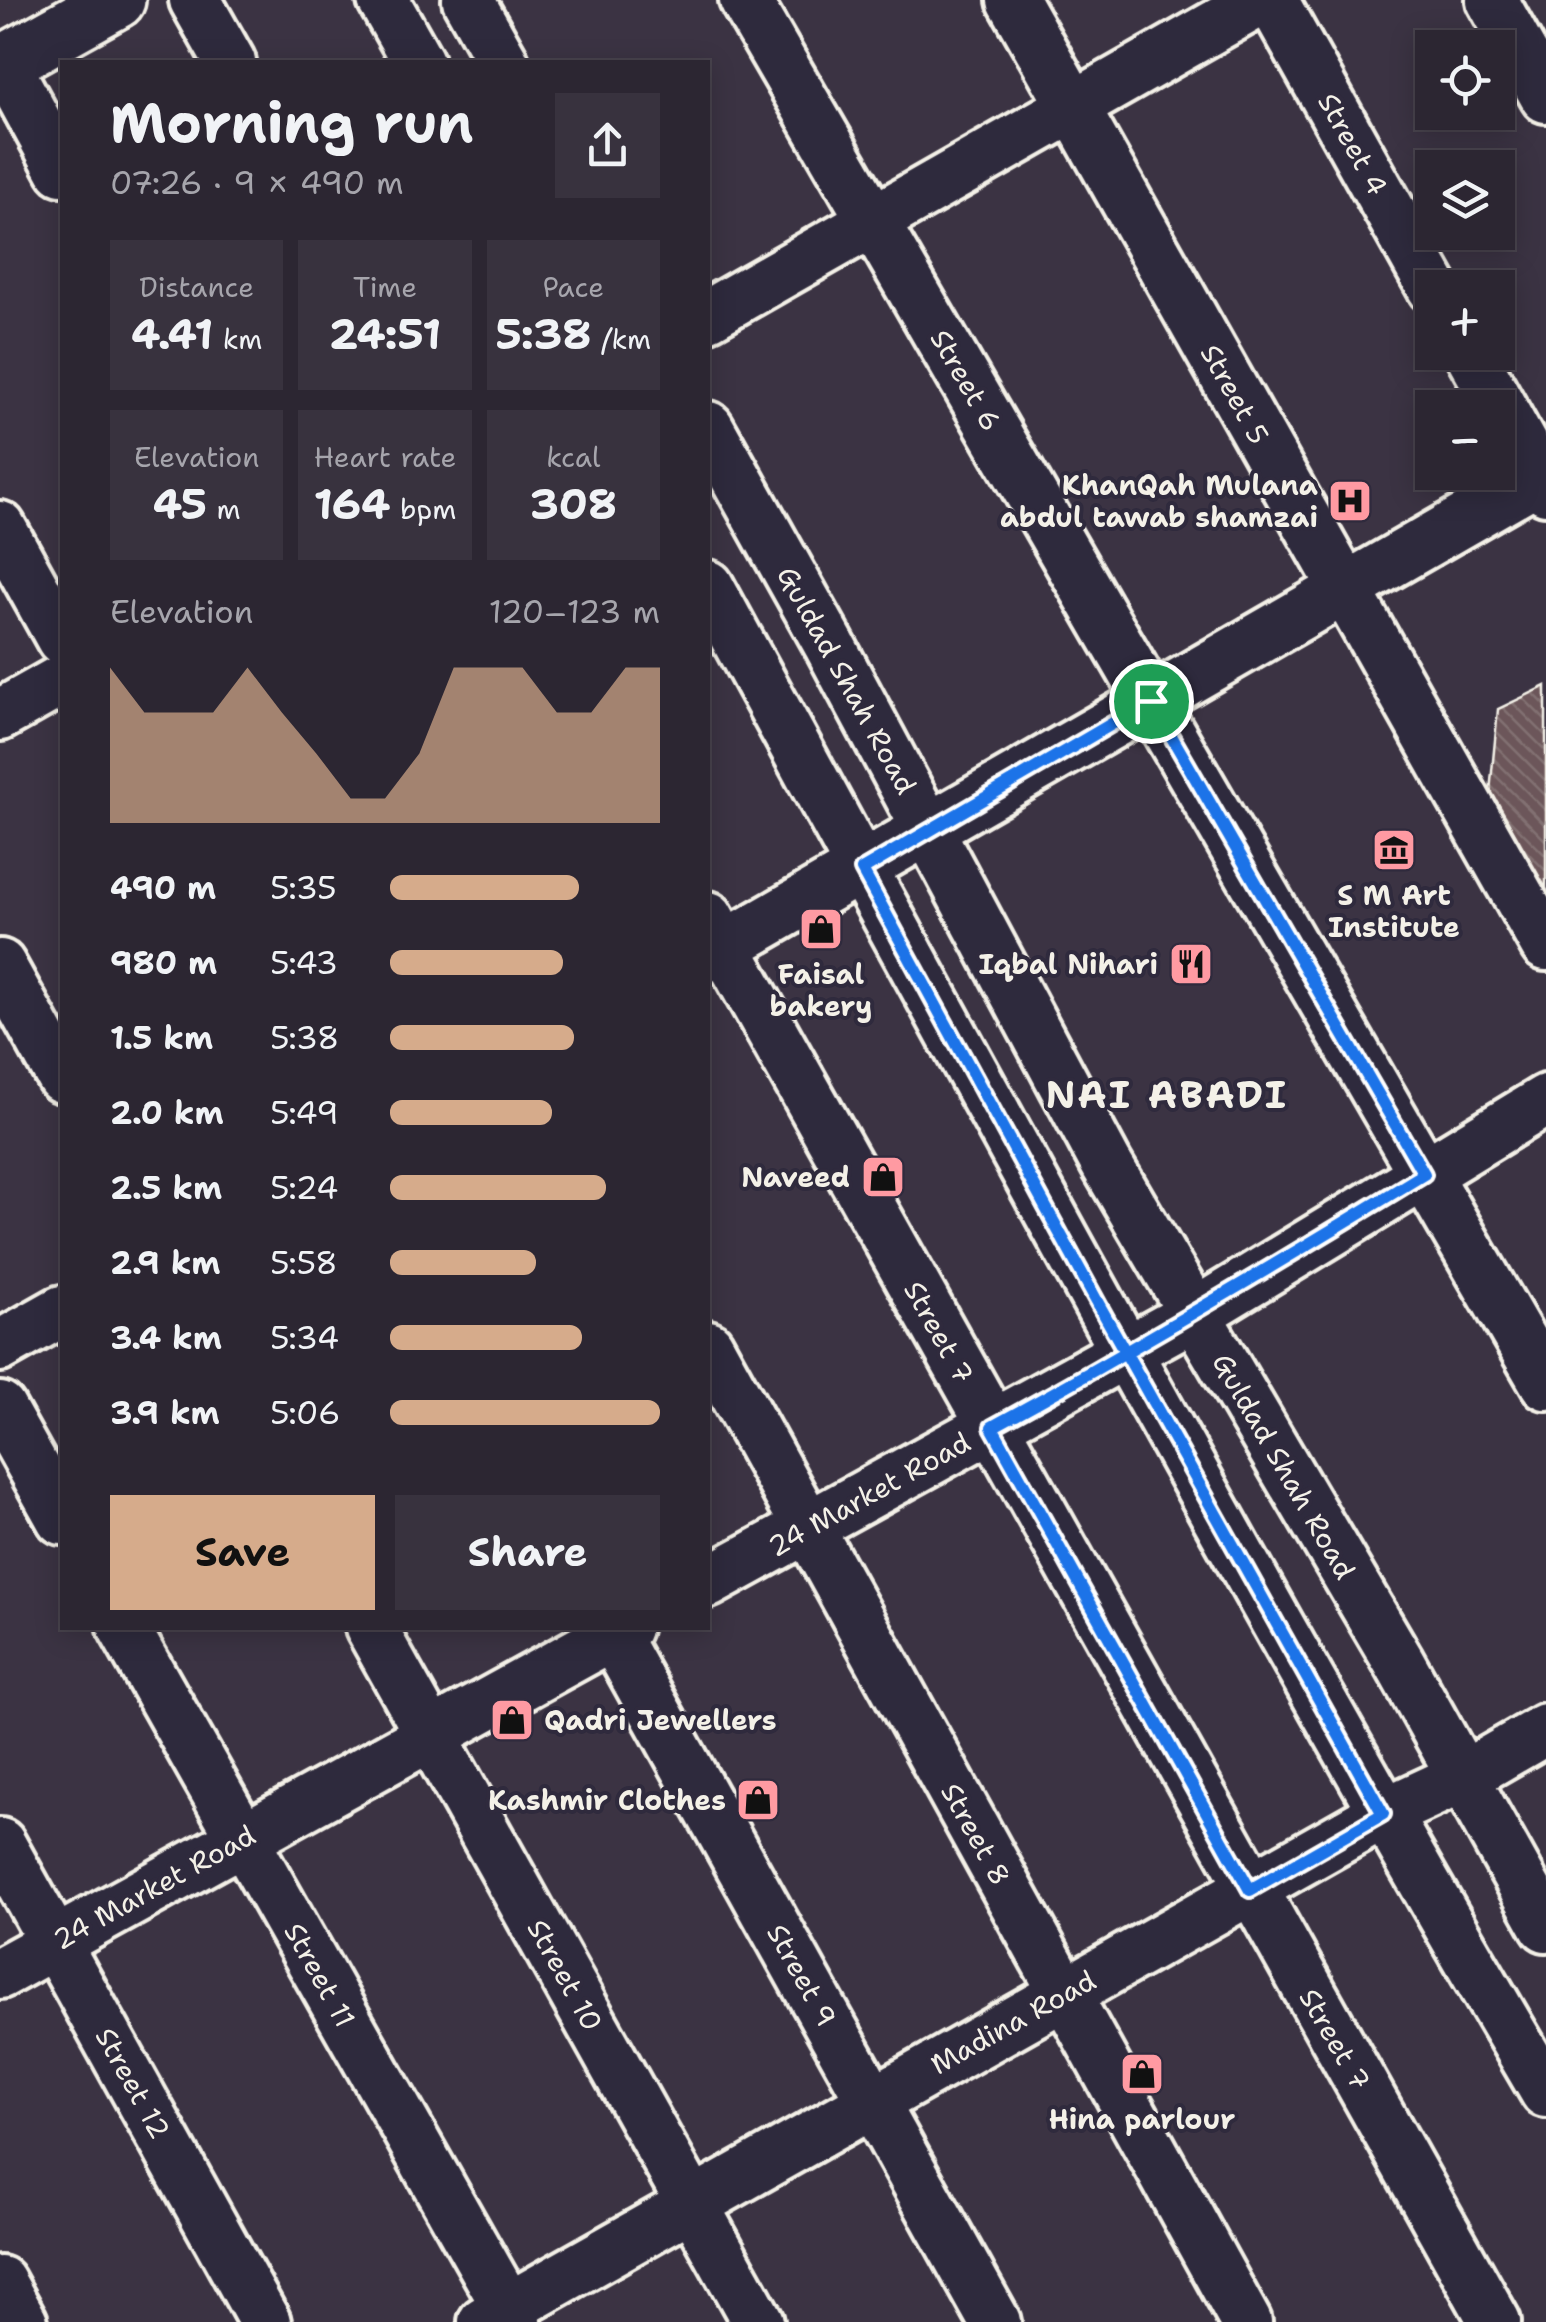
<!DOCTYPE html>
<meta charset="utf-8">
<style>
:root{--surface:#2c2632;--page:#38323e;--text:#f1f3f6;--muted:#a6a5ac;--line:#48434d;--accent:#d6ab8b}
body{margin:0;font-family:"Shantell Sans",sans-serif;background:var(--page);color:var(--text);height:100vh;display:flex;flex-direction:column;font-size:38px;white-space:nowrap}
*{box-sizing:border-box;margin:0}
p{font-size:32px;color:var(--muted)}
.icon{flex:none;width:55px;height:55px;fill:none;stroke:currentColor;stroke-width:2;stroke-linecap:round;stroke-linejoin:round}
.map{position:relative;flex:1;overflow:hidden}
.side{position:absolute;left:60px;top:60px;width:650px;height:1570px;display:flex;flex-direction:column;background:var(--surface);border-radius:0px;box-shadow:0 5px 25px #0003,0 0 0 2px var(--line)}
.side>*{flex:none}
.fabs{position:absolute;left:1415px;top:30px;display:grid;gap:20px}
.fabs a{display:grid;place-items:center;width:100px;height:100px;border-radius:0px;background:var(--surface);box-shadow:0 5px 25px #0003,0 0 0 2px var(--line);font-size:50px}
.pin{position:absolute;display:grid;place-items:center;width:85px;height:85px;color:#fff;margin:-42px;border:5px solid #fff;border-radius:50%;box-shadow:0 2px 10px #0007}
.round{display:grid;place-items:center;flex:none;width:105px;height:105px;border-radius:0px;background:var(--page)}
.headline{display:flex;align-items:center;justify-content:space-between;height:170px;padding:0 50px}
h1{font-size:55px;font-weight:700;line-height:75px}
.figures{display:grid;grid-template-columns:repeat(3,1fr);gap:15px;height:170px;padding:10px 50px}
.figures div{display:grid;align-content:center;border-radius:0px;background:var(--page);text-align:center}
.figures b{font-size:42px;font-weight:700}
.figures small{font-size:28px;font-weight:400}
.figures p{font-size:28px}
.chart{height:280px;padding:20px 50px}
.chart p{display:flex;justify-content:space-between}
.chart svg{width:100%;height:180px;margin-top:10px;fill:var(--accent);opacity:.7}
.action{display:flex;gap:20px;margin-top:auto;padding:20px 50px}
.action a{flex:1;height:115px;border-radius:0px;background:var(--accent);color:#111;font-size:40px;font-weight:700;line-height:115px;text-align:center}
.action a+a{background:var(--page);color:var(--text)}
ul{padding:0 50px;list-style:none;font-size:32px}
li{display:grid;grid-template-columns:160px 120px 1fr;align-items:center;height:75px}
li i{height:25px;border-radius:12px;background:var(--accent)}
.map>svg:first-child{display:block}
.building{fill:url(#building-back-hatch);stroke:#f4f1e8;stroke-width:2.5}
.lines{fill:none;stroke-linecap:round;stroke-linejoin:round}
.minor-casing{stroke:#f4f1e8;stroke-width:58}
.major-casing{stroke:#f4f1e8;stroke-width:62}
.minor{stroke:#2f2a3d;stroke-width:50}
.major{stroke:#2f2a3d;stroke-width:55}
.route-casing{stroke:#fff;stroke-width:20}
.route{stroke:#1a73e8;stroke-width:12}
.labels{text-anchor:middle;stroke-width:8;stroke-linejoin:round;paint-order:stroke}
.street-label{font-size:28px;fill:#f4f1e8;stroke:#2f2a3d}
.poi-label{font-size:28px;font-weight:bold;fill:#f4f1e8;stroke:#2f2a3d;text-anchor:end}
.district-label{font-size:38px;font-weight:bold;letter-spacing:2.5px;fill:#f4f1e8;stroke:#2f2a3d}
</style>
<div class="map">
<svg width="1546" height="2322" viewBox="0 0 1546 2322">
<defs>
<pattern id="building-back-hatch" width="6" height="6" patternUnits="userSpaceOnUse" patternTransform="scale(2.5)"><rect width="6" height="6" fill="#6c575a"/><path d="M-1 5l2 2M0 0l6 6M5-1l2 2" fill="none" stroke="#827072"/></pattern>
</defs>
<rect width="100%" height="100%" fill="#3b3343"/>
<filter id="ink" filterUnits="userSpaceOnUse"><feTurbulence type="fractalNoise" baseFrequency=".01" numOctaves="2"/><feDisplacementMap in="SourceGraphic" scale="20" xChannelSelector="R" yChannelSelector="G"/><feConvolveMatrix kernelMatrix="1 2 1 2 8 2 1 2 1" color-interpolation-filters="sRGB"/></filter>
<g filter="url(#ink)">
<path class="building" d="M1546 686V918L1488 813 1498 709Z"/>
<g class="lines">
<defs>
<g id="minor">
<path d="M195 0 230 62"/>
<path d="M383 0 418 62"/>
<path d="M468 0 503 62"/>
<path d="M745 0 1546 1384"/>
<path d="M1013 0 1546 945"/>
<path d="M1272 0 1433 288"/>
<path d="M1492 0 1546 97"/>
<path d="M4 63 62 170"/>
<path d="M708 315 1261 0"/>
<path d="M1470 352 1546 489"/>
<path d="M708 427 829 644 1107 1165 1399 1662 1546 1926"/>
<path d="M0 527 62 639"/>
<path d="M708 586C983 1091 1255 1597 1546 2092"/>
<path d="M0 715 62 680"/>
<path d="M708 917 1495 2322"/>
<path d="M708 956 1546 473"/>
<path d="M0 965 62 1077"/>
<path d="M0 1346 62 1311"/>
<path d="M708 1346 1246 2322"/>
<path d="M0 1408 62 1519"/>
<path d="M708 1582 1195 1314 1546 1100"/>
<path d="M124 1628 516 2322"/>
<path d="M371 1628 758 2322"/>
<path d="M609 1628 995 2322"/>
<path d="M0 1844 265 2322"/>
<path d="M0 1973 625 1628"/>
<path d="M0 2282 22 2322"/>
<path d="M484 2322 1383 1814 1463 1777 1546 1729"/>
</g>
<path id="major" d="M0 65 117 0"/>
</defs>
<use href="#minor" class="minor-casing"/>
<use href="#major" class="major-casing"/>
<use href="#minor" class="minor"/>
<use href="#major" class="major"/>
</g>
</g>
<g class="lines" filter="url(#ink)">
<defs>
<path id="route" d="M1151 701 862 870 1099 1305C1194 1475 1288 1645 1383 1814L1250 1890 992 1427C1139 1347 1282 1261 1424 1174L1151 701"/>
</defs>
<use href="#route" class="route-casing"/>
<use href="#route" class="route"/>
</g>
<defs>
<symbol id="hospital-square" viewBox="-11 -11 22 22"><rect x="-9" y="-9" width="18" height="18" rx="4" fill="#ff9aa2" stroke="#2f2a3d"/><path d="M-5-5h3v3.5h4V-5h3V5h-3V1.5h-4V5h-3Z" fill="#111"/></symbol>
<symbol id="museum-square" viewBox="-11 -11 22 22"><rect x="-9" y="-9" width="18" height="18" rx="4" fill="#ff9aa2" stroke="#2f2a3d"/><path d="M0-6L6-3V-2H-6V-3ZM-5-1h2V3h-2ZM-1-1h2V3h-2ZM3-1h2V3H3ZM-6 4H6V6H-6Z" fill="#111"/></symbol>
<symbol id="shop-square" viewBox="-11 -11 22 22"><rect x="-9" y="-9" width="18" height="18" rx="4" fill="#ff9aa2" stroke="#2f2a3d"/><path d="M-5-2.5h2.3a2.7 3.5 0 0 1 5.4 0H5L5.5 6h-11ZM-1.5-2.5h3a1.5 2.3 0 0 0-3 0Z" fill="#111"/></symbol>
<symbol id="restaurant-square" viewBox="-11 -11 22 22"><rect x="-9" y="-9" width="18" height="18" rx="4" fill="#ff9aa2" stroke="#2f2a3d"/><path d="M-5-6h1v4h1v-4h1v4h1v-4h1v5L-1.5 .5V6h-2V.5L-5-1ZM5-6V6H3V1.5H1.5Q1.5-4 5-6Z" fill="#111"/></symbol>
</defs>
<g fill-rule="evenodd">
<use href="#hospital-square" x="1325" y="476" width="50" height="50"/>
<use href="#museum-square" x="1369" y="825" width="50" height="50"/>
<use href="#shop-square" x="796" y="904" width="50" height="50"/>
<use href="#restaurant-square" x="1166" y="939" width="50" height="50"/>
<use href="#shop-square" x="858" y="1152" width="50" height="50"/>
<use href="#shop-square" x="487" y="1695" width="50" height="50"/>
<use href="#shop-square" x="733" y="1775" width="50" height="50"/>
<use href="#shop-square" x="1117" y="2049" width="50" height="50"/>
</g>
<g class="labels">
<g class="street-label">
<text transform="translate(1353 144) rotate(61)" y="10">Street 4</text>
<text transform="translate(966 380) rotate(60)" y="10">Street 6</text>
<text transform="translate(1235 394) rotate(61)" y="10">Street 5</text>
<text transform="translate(847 680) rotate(61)" y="10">Guldad Shah Road</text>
<text transform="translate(939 1332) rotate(61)" y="10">Street 7</text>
<text transform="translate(1284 1466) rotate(60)" y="10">Guldad Shah Road</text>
<text transform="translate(869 1494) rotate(-29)" y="10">24 Market Road</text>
<text transform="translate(976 1834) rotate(61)" y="10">Street 8</text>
<text transform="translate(154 1887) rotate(-29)" y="10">24 Market Road</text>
<text transform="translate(320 1975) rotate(61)" y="10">Street 11</text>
<text transform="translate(565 1975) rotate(61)" y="10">Street 10</text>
<text transform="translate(802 1975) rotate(61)" y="10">Street 9</text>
<text transform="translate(1013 2022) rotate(-29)" y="10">Madina Road</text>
<text transform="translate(1335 2039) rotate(60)" y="10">Street 7</text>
<text transform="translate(133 2083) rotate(61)" y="10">Street 12</text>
</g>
<g class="poi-label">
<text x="1318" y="495">KhanQah Mulana<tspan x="1318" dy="32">abdul tawab shamzai</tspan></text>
<text x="1394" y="905" text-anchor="middle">S M Art<tspan x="1394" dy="32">Institute</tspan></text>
<text x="1158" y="974">Iqbal Nihari</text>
<text x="821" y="984" text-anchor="middle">Faisal<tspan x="821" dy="32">bakery</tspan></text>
<text x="850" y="1187">Naveed</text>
<text x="544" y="1730" text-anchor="start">Qadri Jewellers</text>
<text x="726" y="1810">Kashmir Clothes</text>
<text x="1142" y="2129" text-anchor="middle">Hina parlour</text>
</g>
<g class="district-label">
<text x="1167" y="1108">NAI ABADI</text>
</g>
</g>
</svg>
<div class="fabs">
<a><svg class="icon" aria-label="locate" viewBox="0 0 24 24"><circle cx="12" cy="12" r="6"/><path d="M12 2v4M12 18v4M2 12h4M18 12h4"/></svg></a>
<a><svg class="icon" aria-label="layers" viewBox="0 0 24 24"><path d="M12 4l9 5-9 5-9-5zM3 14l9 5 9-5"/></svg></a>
<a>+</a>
<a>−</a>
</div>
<div class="pin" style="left:1151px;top:701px;background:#1e9e55"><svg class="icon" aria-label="arrive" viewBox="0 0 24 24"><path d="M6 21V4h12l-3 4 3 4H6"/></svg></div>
<section class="side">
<div class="headline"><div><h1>Morning run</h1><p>07:26 · 9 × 490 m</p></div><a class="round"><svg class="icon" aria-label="share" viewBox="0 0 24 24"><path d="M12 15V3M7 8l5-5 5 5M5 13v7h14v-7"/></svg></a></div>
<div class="figures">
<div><p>Distance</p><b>4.41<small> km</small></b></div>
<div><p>Time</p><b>24:51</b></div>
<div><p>Pace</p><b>5:38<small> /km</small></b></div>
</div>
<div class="figures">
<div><p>Elevation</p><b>45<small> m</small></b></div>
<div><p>Heart rate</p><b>164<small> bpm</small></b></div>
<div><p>kcal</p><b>308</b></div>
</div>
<div class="chart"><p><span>Elevation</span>120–123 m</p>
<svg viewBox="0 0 160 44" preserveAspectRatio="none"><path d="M0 44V6L10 17L20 17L30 17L40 6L50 17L60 27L70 38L80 38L90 27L100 6L110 6L120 6L130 17L140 17L150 6L160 6V44z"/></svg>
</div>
<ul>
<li><b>490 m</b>5:35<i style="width:70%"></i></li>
<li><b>980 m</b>5:43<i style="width:64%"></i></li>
<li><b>1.5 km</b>5:38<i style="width:68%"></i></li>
<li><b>2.0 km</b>5:49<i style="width:60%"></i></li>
<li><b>2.5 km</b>5:24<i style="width:80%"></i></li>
<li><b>2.9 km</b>5:58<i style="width:54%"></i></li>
<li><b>3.4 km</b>5:34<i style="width:71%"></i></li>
<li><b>3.9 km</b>5:06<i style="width:100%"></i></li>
</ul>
<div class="action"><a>Save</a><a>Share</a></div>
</section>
</div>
